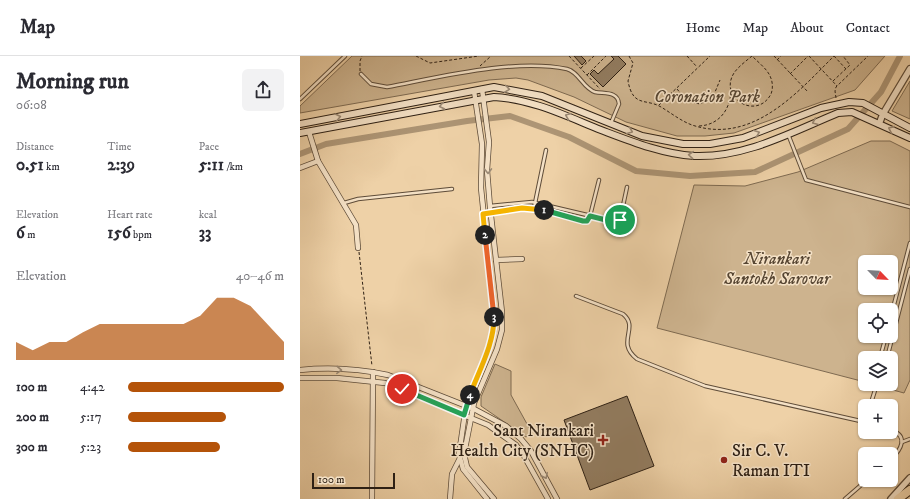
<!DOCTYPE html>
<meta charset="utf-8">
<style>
:root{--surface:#fff;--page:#f2f2f3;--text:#2b2b33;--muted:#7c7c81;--line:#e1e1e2;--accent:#b45309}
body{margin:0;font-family:"IM FELL DW Pica",serif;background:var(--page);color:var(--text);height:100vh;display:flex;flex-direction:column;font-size:15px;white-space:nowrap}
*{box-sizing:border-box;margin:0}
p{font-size:13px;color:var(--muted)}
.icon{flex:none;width:22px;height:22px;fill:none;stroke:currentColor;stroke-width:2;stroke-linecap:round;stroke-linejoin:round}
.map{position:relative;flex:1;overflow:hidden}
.drawer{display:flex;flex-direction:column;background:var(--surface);width:300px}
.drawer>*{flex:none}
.needle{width:26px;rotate:115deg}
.controls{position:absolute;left:558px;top:199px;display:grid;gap:8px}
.controls a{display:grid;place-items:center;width:40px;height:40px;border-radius:6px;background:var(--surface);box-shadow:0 1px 3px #0004;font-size:20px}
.scale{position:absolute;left:12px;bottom:10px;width:83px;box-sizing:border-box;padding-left:4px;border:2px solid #2e2014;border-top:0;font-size:11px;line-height:14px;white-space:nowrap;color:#2e2014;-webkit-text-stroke:3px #f4e1c6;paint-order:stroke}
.pin{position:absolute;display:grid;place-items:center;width:34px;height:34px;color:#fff;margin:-17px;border:2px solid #fff;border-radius:50%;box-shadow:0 1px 4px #0007}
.km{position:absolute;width:20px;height:20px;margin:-10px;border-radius:50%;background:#222;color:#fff;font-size:11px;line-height:20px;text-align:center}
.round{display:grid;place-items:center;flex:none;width:42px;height:42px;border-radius:6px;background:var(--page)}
.head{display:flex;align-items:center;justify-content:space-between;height:68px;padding:0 16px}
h1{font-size:22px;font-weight:800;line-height:30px}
.stats{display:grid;grid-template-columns:repeat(3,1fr);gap:6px;height:68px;padding:4px 16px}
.stats div{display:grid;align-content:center}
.stats b{font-size:17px;font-weight:800}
.stats small{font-size:11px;font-weight:400}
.stats p{font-size:11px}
.chart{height:112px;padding:8px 16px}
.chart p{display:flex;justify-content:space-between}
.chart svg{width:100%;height:72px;margin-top:4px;fill:var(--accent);opacity:.7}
ul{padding:0 16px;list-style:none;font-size:13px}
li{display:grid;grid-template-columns:64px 48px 1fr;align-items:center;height:30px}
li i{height:10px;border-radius:5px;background:var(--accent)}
header{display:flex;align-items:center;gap:24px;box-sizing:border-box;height:56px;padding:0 20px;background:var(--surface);border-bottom:1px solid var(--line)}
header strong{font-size:19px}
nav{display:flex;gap:22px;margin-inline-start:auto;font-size:14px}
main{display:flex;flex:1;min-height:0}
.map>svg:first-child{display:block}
.green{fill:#cdb38e;stroke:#7e6a51;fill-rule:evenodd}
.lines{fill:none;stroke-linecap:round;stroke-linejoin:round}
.canal{stroke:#ad9575;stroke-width:6}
.building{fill:#927c60;stroke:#2e2014}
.service-casing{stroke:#5e4c39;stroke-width:4.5}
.minor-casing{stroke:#5e4c39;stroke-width:6}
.tertiary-casing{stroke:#5e4c39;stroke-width:8}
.secondary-casing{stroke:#2e2014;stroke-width:8}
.trunk-casing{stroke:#2e2014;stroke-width:10}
.path{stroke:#2e2014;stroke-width:1;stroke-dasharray:3 2;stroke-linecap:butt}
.service{stroke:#f4e1c6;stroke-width:2.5}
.minor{stroke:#f4e1c6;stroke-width:4.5}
.tertiary{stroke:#f4e1c6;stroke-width:5.5}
.secondary{stroke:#f4e1c6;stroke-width:6}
.trunk{stroke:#eed1a7;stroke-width:8}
.oneway{stroke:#9b8a76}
.split-1-casing{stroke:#fff;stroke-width:8}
.split-2-casing{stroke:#fff;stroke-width:8}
.split-3-casing{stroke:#fff;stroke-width:8}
.split-4-casing{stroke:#fff;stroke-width:8}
.split-5-casing{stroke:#fff;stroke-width:8}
.split-1{stroke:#22a559;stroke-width:5}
.split-2{stroke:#f5b400;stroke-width:5}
.split-3{stroke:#f0652b;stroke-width:5}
.split-4{stroke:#f5b400;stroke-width:5}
.split-5{stroke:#22a559;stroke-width:5}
.poi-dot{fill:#8f2418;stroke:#f4e1c6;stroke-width:1.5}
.labels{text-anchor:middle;stroke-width:3;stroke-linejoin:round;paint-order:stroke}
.park-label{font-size:17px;font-style:italic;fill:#564532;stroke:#f4e1c6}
.poi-label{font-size:17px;fill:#2e2014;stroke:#f4e1c6;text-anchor:end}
</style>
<header>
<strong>Map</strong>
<nav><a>Home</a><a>Map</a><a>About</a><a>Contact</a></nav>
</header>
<main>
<section class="drawer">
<div class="head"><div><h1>Morning run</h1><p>06:08</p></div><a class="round"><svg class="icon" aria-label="share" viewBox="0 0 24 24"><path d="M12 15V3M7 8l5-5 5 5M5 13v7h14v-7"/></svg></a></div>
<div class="stats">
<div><p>Distance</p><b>0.51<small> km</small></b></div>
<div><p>Time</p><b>2:39</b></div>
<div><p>Pace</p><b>5:11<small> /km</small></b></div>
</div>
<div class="stats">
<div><p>Elevation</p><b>6<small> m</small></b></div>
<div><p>Heart rate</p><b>156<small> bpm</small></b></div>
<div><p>kcal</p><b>33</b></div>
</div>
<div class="chart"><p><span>Elevation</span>40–46 m</p>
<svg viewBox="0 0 160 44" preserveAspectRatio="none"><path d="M0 44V33L10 38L20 33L30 33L40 27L50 22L60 22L70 22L80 22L90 22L100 22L110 17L120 6L130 6L140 11L150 22L160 33V44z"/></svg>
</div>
<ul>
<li><b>100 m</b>4:42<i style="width:100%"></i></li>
<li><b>200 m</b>5:17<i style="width:63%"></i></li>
<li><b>300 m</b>5:23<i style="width:59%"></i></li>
</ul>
</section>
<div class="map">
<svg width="610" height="443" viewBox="0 0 610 443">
<rect width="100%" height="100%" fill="#eed1a7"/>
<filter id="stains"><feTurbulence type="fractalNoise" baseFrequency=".005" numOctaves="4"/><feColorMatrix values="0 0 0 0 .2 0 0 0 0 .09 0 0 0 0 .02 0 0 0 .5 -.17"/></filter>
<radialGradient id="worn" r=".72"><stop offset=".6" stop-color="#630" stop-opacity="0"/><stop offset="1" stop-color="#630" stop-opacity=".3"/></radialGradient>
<g class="green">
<path d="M52 0H585L555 34 434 77 405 80H377L326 66 274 41 228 24 216 22 189 24 0 57V50Z"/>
<path d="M610 25V63L592 55Z"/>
<path d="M571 85H590L610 95V324L604 337 571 328H591V302H565V326L357 272 394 129 445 130 498 116ZM565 206H591V232H565ZM565 254H591V280H565Z"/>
<path d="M195 308 211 315V339L232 377 226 381 181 350V341Z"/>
</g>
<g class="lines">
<path class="canal" d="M0 98 26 88 167 65 210 60 269 81 336 115 390 120 455 116 548 73 581 36 600 0"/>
</g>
<g class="building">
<path d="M274 0H281L286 5 282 9Z"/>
<path d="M311 0H318L326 8 303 31 290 18 294 14 298 18 314 3Z"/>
<path d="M327 340 354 410 290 434 264 364Z"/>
</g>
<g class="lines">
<defs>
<g id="service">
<path d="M61 18 71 28 87 31C140 21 215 2 267 13 279 16 283 32 295 36 304 38 318 35 319 48L311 67"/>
<path d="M0 43 45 0"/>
<path d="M488 78 506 124 610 151"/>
<path d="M44 147 58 143 152 133"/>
<path d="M190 150 232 146 317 166 320 164 327 131"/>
<path d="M234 152 246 94"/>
<path d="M183 158 231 152 247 154 286 165 290 160 299 124"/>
<path d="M276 240 323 258C340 272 315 286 337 303L405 330 565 366"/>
<path d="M591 260 610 187"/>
<path d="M580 302 586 280"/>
<path d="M587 302 610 213"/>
<path d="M570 350 577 328"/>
<path d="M591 374C609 380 601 394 591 403"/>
<path d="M602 386 610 383"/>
<path d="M545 443 567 424"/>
</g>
<g id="minor">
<path d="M182 33 189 86 187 114 190 151 202 256V274L197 293 174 347 164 398 167 411 194 443"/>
<path d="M174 35 182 88 181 132 194 257V273L189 291 166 350 159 398 163 413 187 443"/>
<path d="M9 76 18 105"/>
<path d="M0 112 18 105 56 169 58 192"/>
<path d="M196 204 222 203"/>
<path d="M0 314C29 311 60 313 88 319L174 353 206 370 221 383 231 395 257 443"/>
<path d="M0 322H37L85 327 188 369 216 389 224 400 248 443"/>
<path d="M72 443 73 316"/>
<path d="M150 443 152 418 160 402"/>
</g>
<g id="tertiary">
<path d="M579 68 583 58 610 13"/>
<path d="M591 443 610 422"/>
</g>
<g id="secondary">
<path d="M0 68 194 31 242 40 342 80 383 88H410L443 82 521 52 549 46 563 47 610 72"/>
<path d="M0 77 194 41C232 43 266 60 301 74 330 85 362 98 394 100 445 102 492 76 538 57L552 56 610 82"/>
</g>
<path id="trunk" d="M598 443 610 434"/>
</defs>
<use href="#service" class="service-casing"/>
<use href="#minor" class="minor-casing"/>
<use href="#tertiary" class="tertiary-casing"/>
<use href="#secondary" class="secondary-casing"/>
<use href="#trunk" class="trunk-casing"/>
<g class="path">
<path d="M116 0 130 7 179 0"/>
<path d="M269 0 300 33"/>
<path d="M329 0 333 7 328 25C333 52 346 42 361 51 371 57 381 65 392 69 452 89 497 37 534 0"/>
<path d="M387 0 397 11"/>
<path d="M452 0C446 5 438 11 434 17 418 42 457 65 471 38 473 33 473 26 470 20 467 13 458 6 452 0"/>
<path d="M474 0 508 36"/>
<path d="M509 0 537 30"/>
<path d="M534 0 546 13"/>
<path d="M477 4 481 0"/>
<path d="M180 10 191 0"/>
<path d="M281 12 294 0"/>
<path d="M60 15V5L62 0"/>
<path d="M490 18 508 0"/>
<path d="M287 19 306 0"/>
<path d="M533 25 550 9 543 0"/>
<path d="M377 33 387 45 400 48 413 41 420 24"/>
<path d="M536 42 535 35 536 31 568 0"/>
<path d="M359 49 410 0"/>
<path d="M399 70C419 69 430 54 431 35"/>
<path d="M59 196 72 310"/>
</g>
<use href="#service" class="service"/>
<use href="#minor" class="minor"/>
<use href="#tertiary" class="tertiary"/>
<use href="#secondary" class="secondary"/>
<use href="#trunk" class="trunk"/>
</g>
<defs><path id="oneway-chevron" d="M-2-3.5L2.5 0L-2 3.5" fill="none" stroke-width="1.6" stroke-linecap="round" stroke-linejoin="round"/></defs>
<g class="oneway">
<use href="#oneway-chevron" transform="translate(207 33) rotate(8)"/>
<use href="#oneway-chevron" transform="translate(142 50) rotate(169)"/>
<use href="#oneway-chevron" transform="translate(268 60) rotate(-158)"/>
<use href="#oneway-chevron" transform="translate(38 61) rotate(-12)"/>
<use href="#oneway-chevron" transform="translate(515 66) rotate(157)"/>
<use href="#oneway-chevron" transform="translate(591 73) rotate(-156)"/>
<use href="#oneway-chevron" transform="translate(330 75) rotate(21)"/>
<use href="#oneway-chevron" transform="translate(457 77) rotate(-20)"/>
<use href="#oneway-chevron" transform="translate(391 99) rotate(-175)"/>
<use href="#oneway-chevron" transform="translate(188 115) rotate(89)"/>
<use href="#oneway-chevron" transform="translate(39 314) rotate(3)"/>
<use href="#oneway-chevron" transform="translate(245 420) rotate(64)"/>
</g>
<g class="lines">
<defs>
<path id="split-1" d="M244 154 283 165H287L290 160 314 166 320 164"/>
<path id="split-2" d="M185 179 183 158 222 152 244 154"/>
<path id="split-3" d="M185 179 194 261"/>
<path id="split-4" d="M170 339C179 314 194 289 194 261"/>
<path id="split-5" d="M102 333 164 359 170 339"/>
</defs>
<use href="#split-1" class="split-1-casing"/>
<use href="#split-2" class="split-2-casing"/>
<use href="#split-3" class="split-3-casing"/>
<use href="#split-4" class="split-4-casing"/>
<use href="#split-5" class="split-5-casing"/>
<use href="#split-1" class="split-1"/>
<use href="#split-2" class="split-2"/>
<use href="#split-3" class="split-3"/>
<use href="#split-4" class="split-4"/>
<use href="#split-5" class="split-5"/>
</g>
<g class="poi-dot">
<path d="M301 378h4v4h4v4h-4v4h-4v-4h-4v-4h4z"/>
<circle cx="424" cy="404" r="4"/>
</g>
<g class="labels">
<g class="park-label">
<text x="407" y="46">Coronation Park</text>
<text x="477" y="208">Nirankari<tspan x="477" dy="20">Santokh Sarovar</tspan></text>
</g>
<g class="poi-label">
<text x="294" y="380">Sant Nirankari<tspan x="294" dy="20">Health City (SNHC)</tspan></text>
<text x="432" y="400" text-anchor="start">Sir C. V.<tspan x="432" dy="20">Raman ITI</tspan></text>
</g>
</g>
<rect width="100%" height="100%" filter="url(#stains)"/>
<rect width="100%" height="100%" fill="url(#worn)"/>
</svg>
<div class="controls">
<a><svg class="needle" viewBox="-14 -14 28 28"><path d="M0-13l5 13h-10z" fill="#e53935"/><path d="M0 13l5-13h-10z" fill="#7c7c81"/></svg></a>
<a><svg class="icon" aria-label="locate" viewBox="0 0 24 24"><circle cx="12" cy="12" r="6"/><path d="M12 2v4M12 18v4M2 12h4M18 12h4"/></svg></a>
<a><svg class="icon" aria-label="layers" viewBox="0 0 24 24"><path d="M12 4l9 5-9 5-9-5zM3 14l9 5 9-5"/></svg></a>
<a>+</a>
<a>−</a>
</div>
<div class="scale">100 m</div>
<div class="pin" style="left:320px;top:164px;background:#1e9e55"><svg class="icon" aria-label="arrive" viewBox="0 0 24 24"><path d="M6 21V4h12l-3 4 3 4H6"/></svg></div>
<div class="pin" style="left:102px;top:333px;background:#d93025"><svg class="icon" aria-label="check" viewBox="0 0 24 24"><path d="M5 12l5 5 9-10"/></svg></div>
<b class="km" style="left:244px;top:154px">1</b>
<b class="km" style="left:185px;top:179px">2</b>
<b class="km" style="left:194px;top:261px">3</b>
<b class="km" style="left:170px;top:339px">4</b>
</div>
</main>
